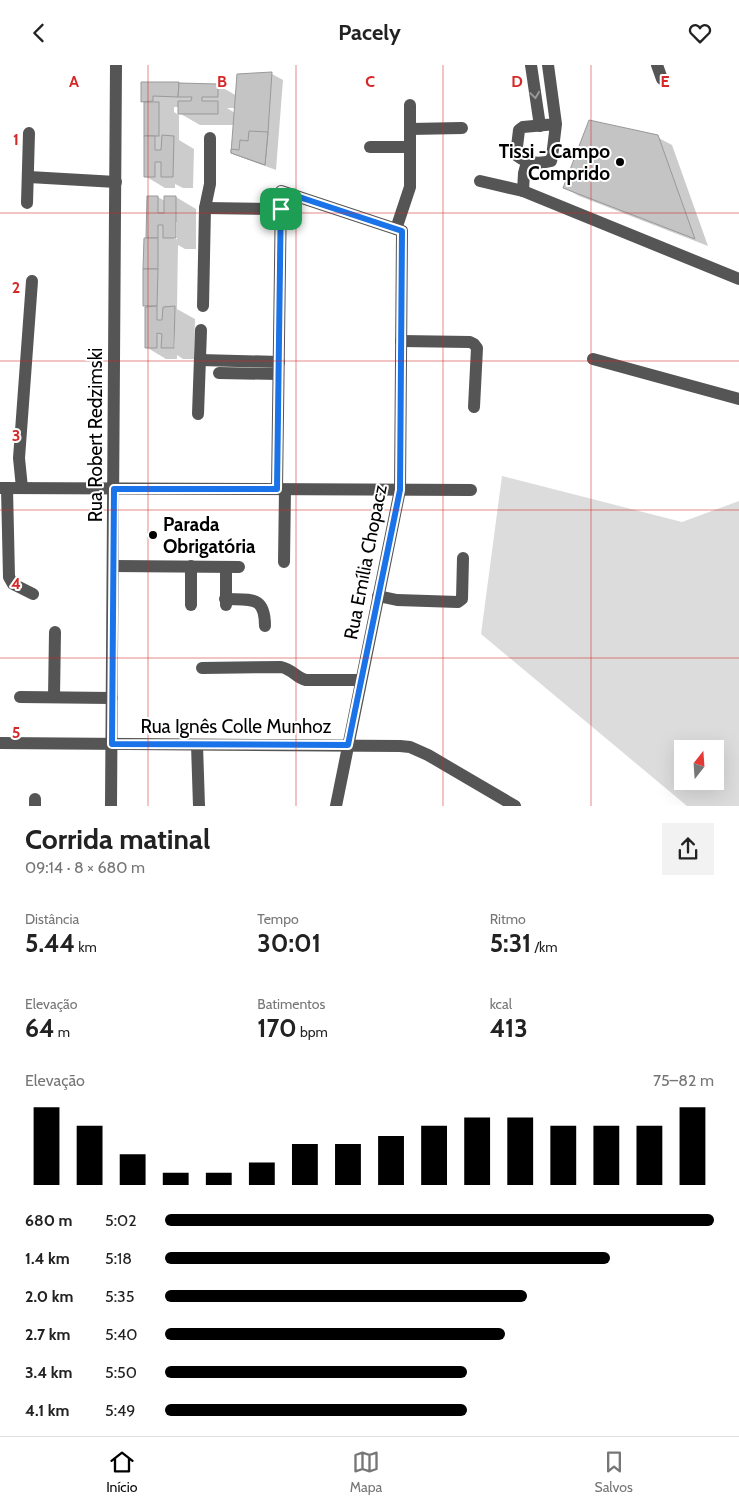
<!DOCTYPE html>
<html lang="pt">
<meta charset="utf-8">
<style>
:root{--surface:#fff;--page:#f2f2f2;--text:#222;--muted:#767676;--line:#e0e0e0;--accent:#000}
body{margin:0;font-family:Cabin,sans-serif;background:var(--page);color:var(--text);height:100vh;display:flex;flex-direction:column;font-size:19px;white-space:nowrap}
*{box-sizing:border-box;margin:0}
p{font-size:16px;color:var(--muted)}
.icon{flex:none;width:28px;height:28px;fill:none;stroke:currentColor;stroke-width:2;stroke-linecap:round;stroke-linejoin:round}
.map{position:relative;height:741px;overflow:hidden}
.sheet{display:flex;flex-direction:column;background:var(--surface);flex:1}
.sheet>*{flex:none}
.needle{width:32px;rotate:17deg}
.controls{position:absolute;left:674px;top:675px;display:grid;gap:10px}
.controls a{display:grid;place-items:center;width:50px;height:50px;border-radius:0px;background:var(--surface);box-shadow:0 5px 20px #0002;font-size:25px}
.pin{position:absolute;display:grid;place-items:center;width:42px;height:42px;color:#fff;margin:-21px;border-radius:10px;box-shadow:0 2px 8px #0006}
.round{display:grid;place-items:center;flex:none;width:52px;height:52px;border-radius:0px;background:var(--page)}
.headline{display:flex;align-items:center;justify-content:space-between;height:85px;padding:0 25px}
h1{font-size:28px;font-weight:700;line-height:38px}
.metrics{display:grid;grid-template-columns:repeat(3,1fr);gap:8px;height:85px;padding:5px 25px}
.metrics div{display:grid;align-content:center}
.metrics b{font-size:25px;font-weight:700}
.metrics small{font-size:14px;font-weight:400}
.metrics p{font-size:14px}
.chart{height:140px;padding:10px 25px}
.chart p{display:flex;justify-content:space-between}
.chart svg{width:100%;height:90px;margin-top:5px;stroke:var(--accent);stroke-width:6}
ul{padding:0 25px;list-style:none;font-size:16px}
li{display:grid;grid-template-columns:80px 60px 1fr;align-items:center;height:38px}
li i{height:12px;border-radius:6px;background:var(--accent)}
header{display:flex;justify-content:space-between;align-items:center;height:65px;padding:0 25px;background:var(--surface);font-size:22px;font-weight:700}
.tabs{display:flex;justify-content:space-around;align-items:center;height:70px;border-top:1px solid var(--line);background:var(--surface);font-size:14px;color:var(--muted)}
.tabs a{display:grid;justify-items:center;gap:2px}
.tabs .selected{color:var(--accent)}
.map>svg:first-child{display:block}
.green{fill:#dcdcdc;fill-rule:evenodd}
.shadow{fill:#0003;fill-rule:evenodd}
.building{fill:#c4c4c4;stroke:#999}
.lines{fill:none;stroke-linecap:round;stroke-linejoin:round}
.minor{stroke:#555;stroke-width:12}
.oneway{stroke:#999}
.route-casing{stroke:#fff;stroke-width:10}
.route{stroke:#1a73e8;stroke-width:6}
.grid{fill:none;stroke:#d62828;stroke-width:1;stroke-opacity:0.55}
.poi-dot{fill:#000;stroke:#fff;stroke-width:2}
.labels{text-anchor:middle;stroke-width:4;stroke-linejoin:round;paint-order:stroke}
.poi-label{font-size:19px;font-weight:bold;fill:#000;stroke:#fff;text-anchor:end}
.street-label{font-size:19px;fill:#000;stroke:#fff}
.grid-label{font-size:16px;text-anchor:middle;font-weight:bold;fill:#d62828;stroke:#fff;stroke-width:4;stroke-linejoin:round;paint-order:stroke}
</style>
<header><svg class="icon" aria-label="back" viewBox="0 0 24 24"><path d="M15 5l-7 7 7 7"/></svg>Pacely<svg class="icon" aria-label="heart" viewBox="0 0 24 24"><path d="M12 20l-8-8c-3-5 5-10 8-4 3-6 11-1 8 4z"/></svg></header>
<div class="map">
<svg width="739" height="741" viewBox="0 0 739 741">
<rect width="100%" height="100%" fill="#fff"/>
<path class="green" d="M502 411 682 457 739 436V741H687L481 569ZM682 684H715V716H682Z"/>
<g class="shadow">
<path d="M272 9 283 15 276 105 243 93 232 87 234 60H200L179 48V42H174V47L179 50V75L194 84 193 123H183L175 119V123H165L145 111 146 38 142 36V18L218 20 237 31 239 10ZM227 43H236L235 48Z"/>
<path d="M657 72 672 80 708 181 579 131 565 123Z"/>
<path d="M148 132H158L165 136 176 132 196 144V184H185L178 180 177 244 195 254 194 294H183L177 290V294H166L146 282 145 174H147ZM175 157H177V174H174ZM173 264H175V282H173Z"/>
</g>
<g class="building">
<path d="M272 7 268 67 265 100 231 88 237 9Z"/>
<path d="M141 17H179L178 32 153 31V36L141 37Z"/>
<path d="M179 18 218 19V32H202V36H218V49H178V36H191L192 32H178Z"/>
<rect x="144" y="37" width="15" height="34"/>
<path d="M589 55 658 70 695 174 563 123Z"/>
<path d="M249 66 268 67 265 100 231 88V84L239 85 240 75 248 76Z"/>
<path d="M162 70 174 71 173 112H161V97H155V112H144V71H155V85H161Z"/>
<path d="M147 131H158V148H164V131H176V173H163V160H158V173H146Z"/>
<path d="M144 173H158V204H143Z"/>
<path d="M143 204H158L157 241H143Z"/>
<path d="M157 241V255H162L163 242 175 241 174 283H161L162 269 157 268V283H145V242Z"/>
</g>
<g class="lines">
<g class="minor">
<path d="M531 0 540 61"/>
<path d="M548 0 556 59 552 92 551 96C539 99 526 98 516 90L519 65 523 62 556 59"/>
<path d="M657 0 662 14"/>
<path d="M410 64 462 63"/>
<path d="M370 82H410"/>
<path d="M29 112 116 117"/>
<path d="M480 116 523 126 739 214"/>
<path d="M523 126 524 108 527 97"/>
<path d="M27 138 29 68"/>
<path d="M205 143 281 144"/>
<path d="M396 164 410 122V40"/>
<path d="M203 241 205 143 210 119V73"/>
<path d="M401 276 470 277 474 279 477 283 474 342"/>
<path d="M593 294 739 334"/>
<path d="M200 295 279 297"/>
<path d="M219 308 278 309"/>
<path d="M198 349 201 265"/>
<path d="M0 423 471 425"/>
<path d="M7 423 9 512 13 519 33 529"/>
<path d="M22 423 19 393 32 216"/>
<path d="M277 424 281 126 402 166 400 425 336 741"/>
<path d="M284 497 285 425"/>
<path d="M113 501 239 502"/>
<path d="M191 501V540"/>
<path d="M378 531 397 535 458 537 462 534 463 493"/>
<path d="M225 534C251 535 265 530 265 561"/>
<path d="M226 540V502"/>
<path d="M202 603 281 602C294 605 296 613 306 615H361"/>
<path d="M20 632 112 633"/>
<path d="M54 632 55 567"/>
<path d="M0 678 400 681 410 682 428 690 515 741"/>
<path d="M197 680 199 741"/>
<path d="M35 734V741"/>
<path d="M111 741 116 0"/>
</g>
</g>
<defs><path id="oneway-chevron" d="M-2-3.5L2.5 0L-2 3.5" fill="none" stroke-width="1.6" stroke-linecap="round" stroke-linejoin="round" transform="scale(1.25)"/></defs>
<use class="oneway" href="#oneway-chevron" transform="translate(535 30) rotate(82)"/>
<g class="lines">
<defs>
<path id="route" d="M281 126 402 166 400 425 348 680 112 679 114 424H277Z"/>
</defs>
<use href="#route" class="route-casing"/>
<use href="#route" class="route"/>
</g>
<path class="grid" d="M148 0V741M296 0V741M443 0V741M591 0V741M0 148H739M0 296H739M0 445H739M0 593H739"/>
<g class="poi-dot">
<circle cx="620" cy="97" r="5"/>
<circle cx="153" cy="470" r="5"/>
</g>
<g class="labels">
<g class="poi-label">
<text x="610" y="93">Tissi - Campo<tspan x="610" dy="22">Comprido</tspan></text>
<text x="163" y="466" text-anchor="start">Parada<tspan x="163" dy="22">Obrigatória</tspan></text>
</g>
<g class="street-label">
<text transform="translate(95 370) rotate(-90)" y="7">Rua Robert Redzimski</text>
<text transform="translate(365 497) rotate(-79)" y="7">Rua Emília Chopacz</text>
<text x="236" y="668">Rua Ignês Colle Munhoz</text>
</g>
</g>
<g class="grid-label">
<text x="74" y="22">A</text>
<text x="222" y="22">B</text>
<text x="370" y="22">C</text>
<text x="517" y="22">D</text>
<text x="665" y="22">E</text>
<text x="16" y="80">1</text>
<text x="16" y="228">2</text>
<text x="16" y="376">3</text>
<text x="16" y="524">4</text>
<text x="16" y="673">5</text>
</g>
</svg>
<div class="controls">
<a><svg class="needle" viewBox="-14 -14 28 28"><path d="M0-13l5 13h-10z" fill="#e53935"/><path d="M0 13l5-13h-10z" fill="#767676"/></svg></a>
</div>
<div class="pin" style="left:281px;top:144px;background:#1e9e55"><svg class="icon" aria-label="arrive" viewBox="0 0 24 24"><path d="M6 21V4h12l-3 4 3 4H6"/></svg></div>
</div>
<section class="sheet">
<div class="headline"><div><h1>Corrida matinal</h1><p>09:14 · 8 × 680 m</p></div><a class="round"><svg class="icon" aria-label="share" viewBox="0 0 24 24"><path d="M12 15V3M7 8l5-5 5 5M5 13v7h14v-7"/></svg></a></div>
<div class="metrics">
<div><p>Distância</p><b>5.44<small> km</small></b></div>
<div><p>Tempo</p><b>30:01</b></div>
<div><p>Ritmo</p><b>5:31<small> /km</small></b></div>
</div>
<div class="metrics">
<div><p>Elevação</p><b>64<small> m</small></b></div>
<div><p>Batimentos</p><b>170<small> bpm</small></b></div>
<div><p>kcal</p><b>413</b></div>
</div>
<div class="chart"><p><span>Elevação</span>75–82 m</p>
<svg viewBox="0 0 160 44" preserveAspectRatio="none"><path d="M5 44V6M15 44V15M25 44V29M35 44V38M45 44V38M55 44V33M65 44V24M75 44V24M85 44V20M95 44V15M105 44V11M115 44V11M125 44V15M135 44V15M145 44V15M155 44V6"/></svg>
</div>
<ul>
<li><b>680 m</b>5:02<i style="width:100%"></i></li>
<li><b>1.4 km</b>5:18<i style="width:81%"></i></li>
<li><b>2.0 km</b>5:35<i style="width:66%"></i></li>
<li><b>2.7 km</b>5:40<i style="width:62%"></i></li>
<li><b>3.4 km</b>5:50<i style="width:55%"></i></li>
<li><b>4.1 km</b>5:49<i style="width:55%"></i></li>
</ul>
</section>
<nav class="tabs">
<a class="selected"><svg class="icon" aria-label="home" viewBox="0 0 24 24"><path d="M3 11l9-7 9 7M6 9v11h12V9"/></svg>Início</a>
<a><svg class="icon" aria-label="map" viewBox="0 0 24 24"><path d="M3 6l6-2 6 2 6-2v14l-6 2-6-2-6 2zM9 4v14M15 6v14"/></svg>Mapa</a>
<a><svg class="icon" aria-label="saved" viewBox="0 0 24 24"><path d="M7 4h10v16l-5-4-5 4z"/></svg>Salvos</a>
</nav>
